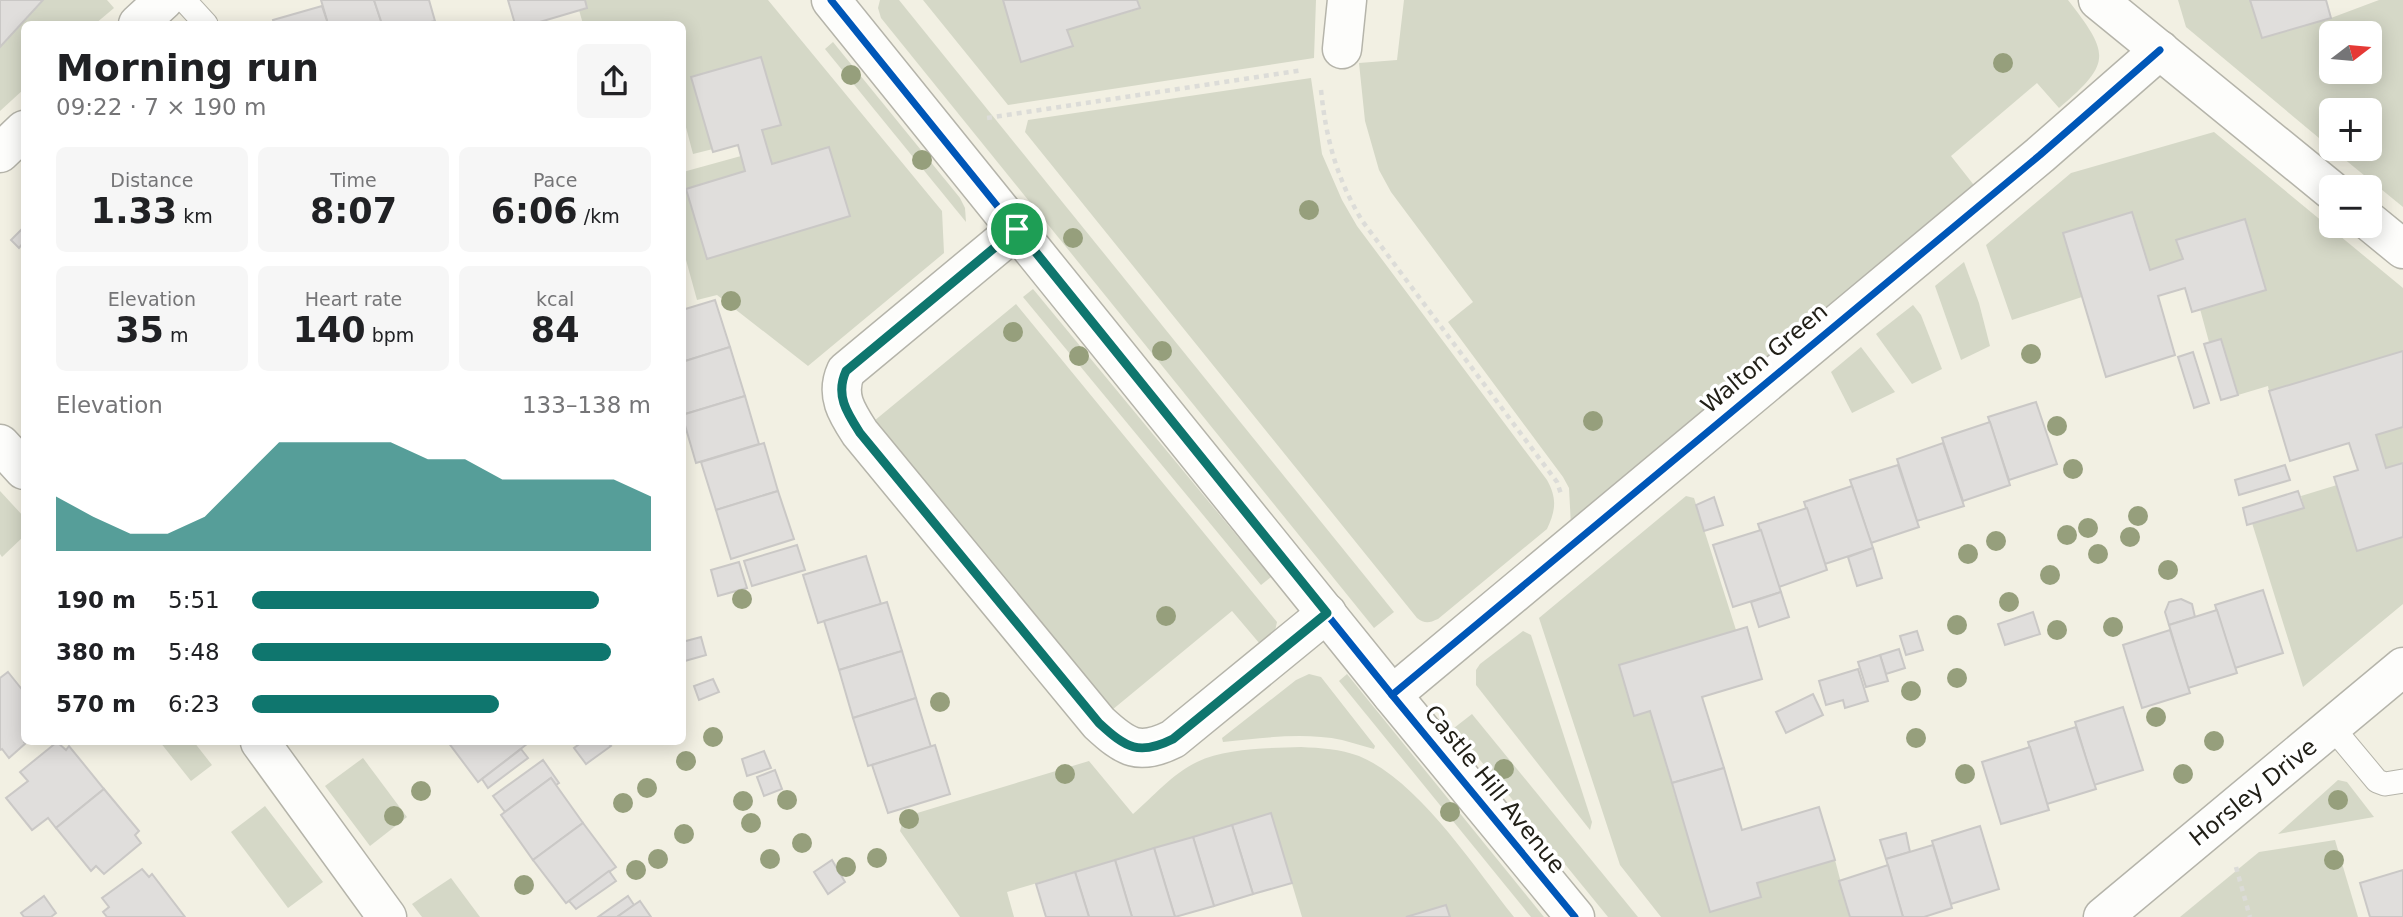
<!DOCTYPE html>
<meta charset="utf-8">
<style>
:root{--surface:#fff;--page:#f6f6f6;--text:#202124;--muted:#757577;--accent:#0f766e}
body{margin:0;font-family:"DejaVu Sans",sans-serif;background:var(--page);color:var(--text);height:100vh;display:flex;flex-direction:column;font-size:26px;white-space:nowrap}
*{box-sizing:border-box;margin:0}
p{font-size:23px;color:var(--muted)}
.icon{flex:none;width:38px;height:38px;fill:none;stroke:currentColor;stroke-width:2;stroke-linecap:round;stroke-linejoin:round}
.map{position:relative;flex:1;overflow:hidden}
.drawer{position:absolute;left:21px;top:21px;width:665px;height:724px;display:flex;flex-direction:column;background:var(--surface);border-radius:10px;box-shadow:0 4px 18px #0003}
.drawer>*{flex:none}
.needle{width:46px;rotate:74deg}
.buttons{position:absolute;left:2319px;top:21px;display:grid;gap:14px}
.buttons a{display:grid;place-items:center;width:63px;height:63px;border-radius:10px;background:var(--surface);box-shadow:0 4px 18px #0003;font-size:35px}
.pin{position:absolute;display:grid;place-items:center;width:60px;height:60px;color:#fff;margin:-30px;border:4px solid #fff;border-radius:50%;box-shadow:0 2px 7px #0007}
.round{display:grid;place-items:center;flex:none;width:74px;height:74px;border-radius:10px;background:var(--page)}
.headline{display:flex;align-items:center;justify-content:space-between;height:119px;padding:0 35px}
h1{font-size:38px;font-weight:800;line-height:52px}
.metrics{display:grid;grid-template-columns:repeat(3,1fr);gap:10px;height:119px;padding:7px 35px}
.metrics div{display:grid;align-content:center;border-radius:10px;background:var(--page);text-align:center}
.metrics b{font-size:35px;font-weight:800}
.metrics small{font-size:19px;font-weight:400}
.metrics p{font-size:19px}
.chart{height:196px;padding:14px 35px}
.chart p{display:flex;justify-content:space-between}
.chart svg{width:100%;height:126px;margin-top:7px;fill:var(--accent);opacity:.7}
ul{padding:0 35px;list-style:none;font-size:23px}
li{display:grid;grid-template-columns:112px 84px 1fr;align-items:center;height:52px}
li i{height:18px;border-radius:9px;background:var(--accent)}
.map>svg:first-child{display:block}
.green{fill:#d5d8c7;fill-rule:evenodd}
.building{fill:#e0dedc;stroke:#cac8c6;stroke-width:2}
.lines{fill:none;stroke-linecap:round;stroke-linejoin:round}
.service-casing{stroke:#b5b4aa;stroke-width:25}
.minor-casing{stroke:#b5b4aa;stroke-width:41}
.tertiary-casing{stroke:#b5b4aa;stroke-width:41}
.path{stroke:#dcdcd8;stroke-width:4.5;stroke-dasharray:5 5;stroke-linecap:butt}
.service{stroke:#fdfdfb;stroke-width:23}
.minor{stroke:#fdfdfb;stroke-width:38}
.tertiary{stroke:#fdfdfb;stroke-width:38}
.cycleway-casing{stroke:#fff;stroke-width:11}
.cycleway{stroke:#0057b8;stroke-width:7}
.tree{fill:#969f7c}
.route-casing{stroke:#fff;stroke-width:14}
.route{stroke:#0f766e;stroke-width:9}
.labels{text-anchor:middle;stroke-width:7;stroke-linejoin:round;paint-order:stroke}
.street-label{font-size:23px;fill:#222018;stroke:#fff}
</style>
<div class="map">
<svg width="2403" height="917" viewBox="0 0 2403 917">
<rect width="100%" height="100%" fill="#f2f0e3"/>
<g class="green">
<path d="M43 0H107L114 8 95 24H24V89L0 111V47Z"/>
<path d="M585 0H768L942 211 944 253 808 366 717 295 697 300 683 249V172L741 156 745 171 687 189 708 259 850 216 829 147 772 164 762 130 781 124 761 57 691 77 713 149 693 154 683 116 682 24H583L579 10 587 8Z"/>
<path d="M880 0H899L1394 612 1374 628 881 18 878 8Z"/>
<path d="M923 0H1003L1022 61 1072 46 1067 30 1139 9 1137 0H1316L1314 58 1008 105Z"/>
<path d="M1404 0H2068C2110 54 2112 63 2059 108L2037 83 1951 156 1977 189 1571 526 1569 488 1563 477 1448 322 1473 302 1391 192 1379 170 1365 121 1359 63 1397 60Z"/>
<path d="M2178 0H2250L2262 38 2331 18 2379 0H2403V207L2332 149H2370V110H2331V148L2186 27ZM2331 33H2370V72H2331Z"/>
<path d="M833 42 960 198 965 208 966 222 825 49Z"/>
<path d="M1311 78 1322 154 1342 200 1357 226 1547 480C1557 498 1556 510 1547 529L1438 619C1429 623 1425 624 1417 618L1025 132 1028 120Z"/>
<path d="M2214 132 2403 288V351L2269 391 2268 386 2238 395 2221 339 2209 342 2200 309 2244 219 2177 240 2183 259 2150 270 2132 212 2063 233 2082 297 2012 320 1986 245 2071 173Z"/>
<path d="M1964 262 1979 303 1990 346 1961 360 1935 286Z"/>
<path d="M1033 289 1271 577 1261 585 1023 297Z"/>
<path d="M1016 304 1277 622 1275 631 1260 644 1232 611 1112 710 874 421Z"/>
<path d="M1913 305 1921 315 1942 369 1912 384 1876 334Z"/>
<path d="M1861 347 1895 392 1852 413 1831 372Z"/>
<path d="M2403 427V463L2386 468 2376 435Z"/>
<path d="M2337 485 2357 551 2403 537V604L2303 687 2252 523 2304 507 2301 496Z"/>
<path d="M0 491 24 517V536L2 557 0 554Z"/>
<path d="M1686 496 1694 498 1736 630 1619 665 1634 715 1650 711 1710 912 1760 897 1757 883 1835 860 1850 917H1661L1620 865 1539 618Z"/>
<path d="M1523 631 1531 635 1592 822 1590 830 1476 685V670L1480 664Z"/>
<path d="M1309 674 1321 677 1375 746 1374 749C1363 746 1353 743 1342 740 1304 732 1261 738 1223 742L1222 738 1296 680Z"/>
<path d="M1347 674 1544 917H1531L1339 681Z"/>
<path d="M1472 714 1638 917H1608L1454 728Z"/>
<path d="M160 742H194L212 765 191 781Z"/>
<path d="M1301 747C1321 748 1340 749 1359 756 1418 780 1474 867 1514 917H1450L1446 905 1406 917H1302L1271 814 1007 892 1014 917H960L900 831 904 817 1089 761 1133 814C1153 797 1173 773 1197 762 1225 748 1270 748 1301 747Z"/>
<path d="M363 758 407 817 370 846 325 786Z"/>
<path d="M2338 780 2347 782 2374 817 2278 834Z"/>
<path d="M265 806 323 882 288 908 231 832Z"/>
<path d="M2335 840 2358 917H2180L2259 852Z"/>
<path d="M451 878 480 917H422L412 904Z"/>
</g>
<g class="building">
<path d="M0 0H43L0 47Z"/>
<path d="M321 0H374L382 24H328Z"/>
<path d="M374 0H429L435 21 422 24H382Z"/>
<path d="M508 0H585L587 8 533 24H515Z"/>
<path d="M1003 0H1137L1140 8 1067 30 1073 46 1021 62Z"/>
<path d="M2250 0H2326L2331 18 2262 38Z"/>
<path d="M322 6 328 24H274L273 20Z"/>
<path d="M761 57 781 125 762 130 772 164 829 147 850 216 707 259 686 189 745 171 738 145 713 152 691 77Z"/>
<path d="M2132 212 2150 270 2183 259 2176 240 2245 219 2266 290 2192 312 2185 288 2158 296 2175 355 2106 377 2063 233Z"/>
<path d="M24 227V242L19 248 11 240Z"/>
<path d="M715 300 730 347 682 362V310Z"/>
<path d="M2221 339 2238 395 2221 400 2204 344Z"/>
<path d="M730 347 745 396 682 415V362Z"/>
<path d="M2403 351V427L2376 435 2386 468 2403 463V537L2357 551 2334 477 2358 470 2349 443 2290 461 2269 391Z"/>
<path d="M2193 352 2209 403 2194 408 2178 357Z"/>
<path d="M745 396 759 444 696 463 682 415Z"/>
<path d="M2036 402 2057 464 2009 480 1988 417Z"/>
<path d="M1990 422 2010 485 1963 501 1942 438Z"/>
<path d="M764 443 778 491 716 510 701 462Z"/>
<path d="M1943 443 1964 506 1917 521 1897 459Z"/>
<path d="M1898 465 1919 527 1871 543 1850 480Z"/>
<path d="M2285 465 2290 480 2239 495 2235 480Z"/>
<path d="M1852 486 1873 548 1825 564 1804 502Z"/>
<path d="M778 491 794 539 731 559 716 510Z"/>
<path d="M2298 491 2304 508 2247 525 2243 508Z"/>
<path d="M1714 497 1723 525 1704 531 1696 505Z"/>
<path d="M1807 508 1827 570 1779 587 1758 524Z"/>
<path d="M1761 530 1781 592 1733 607 1713 545Z"/>
<path d="M797 545 805 570 752 586 744 561Z"/>
<path d="M1873 548 1882 578 1857 586 1848 557Z"/>
<path d="M866 556 881 604 818 623 803 575Z"/>
<path d="M739 562 747 588 718 596 711 570Z"/>
<path d="M2263 590 2283 653 2235 668 2215 605Z"/>
<path d="M1781 592 1789 617 1759 627 1751 602Z"/>
<path d="M2181 599 2192 604 2195 617 2169 625 2165 612 2169 602Z"/>
<path d="M887 602 902 651 839 670 824 621Z"/>
<path d="M2217 610 2237 673 2188 688 2169 625Z"/>
<path d="M2033 612 2040 634 2005 645 1998 624Z"/>
<path d="M1747 627 1762 679 1702 697 1724 768 1672 783 1650 711 1634 716 1619 665Z"/>
<path d="M2170 630 2190 693 2142 708 2123 645Z"/>
<path d="M1917 631 1923 650 1906 655 1900 636Z"/>
<path d="M701 637 706 655 685 661 682 642Z"/>
<path d="M1899 649 1905 668 1886 674 1880 655Z"/>
<path d="M902 651 916 698 853 718 839 670Z"/>
<path d="M1880 655 1888 681 1866 687 1858 662Z"/>
<path d="M1858 669 1868 701 1845 708 1843 700 1826 705 1819 681Z"/>
<path d="M8 672 24 692V742H27L9 758 2 749 0 750V678Z"/>
<path d="M713 679 719 692 699 700 694 686Z"/>
<path d="M1813 694 1823 715 1786 733 1776 712Z"/>
<path d="M916 698 931 747 868 766 853 718Z"/>
<path d="M2123 707 2143 770 2094 785 2075 722Z"/>
<path d="M2076 727 2096 789 2047 804 2028 742Z"/>
<path d="M57 742 66 750 69 746 104 789 56 828 48 818 32 830 6 798 28 781 20 772Z"/>
<path d="M448 742H525L527 744 478 782Z"/>
<path d="M582 742H607L611 746 586 764 574 748Z"/>
<path d="M935 745 950 794 888 813 872 765Z"/>
<path d="M2030 747 2049 810 2001 824 1982 762Z"/>
<path d="M521 749 528 758 488 788 482 779Z"/>
<path d="M764 751 771 768 747 776 742 759Z"/>
<path d="M543 760 559 783 556 785 551 778 505 812 493 796Z"/>
<path d="M1724 768 1742 830 1819 807 1835 860 1757 883 1761 897 1710 912 1672 783Z"/>
<path d="M775 770 782 789 764 796 757 777Z"/>
<path d="M551 778 583 823 533 860 501 815Z"/>
<path d="M104 789 139 831 135 835 141 843 104 874 96 866 91 871 56 828Z"/>
<path d="M1271 813 1292 883 1253 894 1232 825Z"/>
<path d="M583 823 616 867 566 903 533 860Z"/>
<path d="M1232 825 1253 894 1214 906 1193 837Z"/>
<path d="M1980 826 1999 889 1951 904 1932 841Z"/>
<path d="M1906 833 1910 852 1886 859 1880 840Z"/>
<path d="M1193 837 1214 906 1175 917 1154 848Z"/>
<path d="M1933 845 1952 908 1924 917H1903L1886 859Z"/>
<path d="M1154 848 1175 917H1132L1115 860Z"/>
<path d="M832 860 845 882 828 894 814 872Z"/>
<path d="M1115 860 1132 917H1089L1075 872Z"/>
<path d="M1888 865 1903 917H1850L1839 881Z"/>
<path d="M142 869 149 877 152 874 185 917H107L103 912 109 907 102 898Z"/>
<path d="M2403 870V917H2370L2360 883Z"/>
<path d="M609 871 616 881 576 909 569 901Z"/>
<path d="M1075 872 1089 917H1046L1036 884Z"/>
<path d="M44 896 56 913 51 917H24L21 913Z"/>
<path d="M628 896 634 905 617 917H598Z"/>
<path d="M640 901 651 917H617L634 905Z"/>
<path d="M1446 905 1450 917H1406Z"/>
</g>
<g class="lines">
<defs>
<g id="service">
<path d="M184 0 206 24"/>
<path d="M2332 727 2377 781 2385 784 2403 781"/>
</g>
<g id="minor">
<path d="M2098 0 2331 190"/>
<path d="M138 24 164 0"/>
<path d="M1342 49 1347 0"/>
<path d="M0 153 24 130"/>
<path d="M2370 222 2403 249"/>
<path d="M1017 229 846 371C835 395 847 413 860 433L1099 723C1126 748 1139 756 1173 739L1327 613"/>
<path d="M1392 695 2040 155 2160 50"/>
<path d="M2103 917 2403 667"/>
</g>
<g id="tertiary">
<path d="M831 0 1392 695 1575 917"/>
<path d="M0 444 24 470"/>
<path d="M260 742 387 917"/>
</g>
</defs>
<use href="#service" class="service-casing"/>
<use href="#minor" class="minor-casing"/>
<use href="#tertiary" class="tertiary-casing"/>
<g class="path">
<path d="M1321 90C1326 139 1337 180 1363 222L1557 482 1561 494"/>
<path d="M987 118 1303 70"/>
<path d="M2236 867 2250 917"/>
</g>
<use href="#service" class="service"/>
<use href="#minor" class="minor"/>
<use href="#tertiary" class="tertiary"/>
<defs>
<g id="cycleway">
<path d="M831 0 1392 695 1575 917"/>
<path d="M1392 695 2040 155 2160 50"/>
</g>
</defs>
<use href="#cycleway" class="cycleway-casing"/>
<use href="#cycleway" class="cycleway"/>
</g>
<g class="tree">
<circle cx="2003" cy="63" r="10"/>
<circle cx="851" cy="75" r="10"/>
<circle cx="922" cy="160" r="10"/>
<circle cx="1309" cy="210" r="10"/>
<circle cx="1073" cy="238" r="10"/>
<circle cx="731" cy="301" r="10"/>
<circle cx="1013" cy="332" r="10"/>
<circle cx="1162" cy="351" r="10"/>
<circle cx="2031" cy="354" r="10"/>
<circle cx="1079" cy="356" r="10"/>
<circle cx="1593" cy="421" r="10"/>
<circle cx="2057" cy="426" r="10"/>
<circle cx="2073" cy="469" r="10"/>
<circle cx="2138" cy="516" r="10"/>
<circle cx="2088" cy="528" r="10"/>
<circle cx="2067" cy="535" r="10"/>
<circle cx="2130" cy="537" r="10"/>
<circle cx="1996" cy="541" r="10"/>
<circle cx="1968" cy="554" r="10"/>
<circle cx="2098" cy="554" r="10"/>
<circle cx="2168" cy="570" r="10"/>
<circle cx="2050" cy="575" r="10"/>
<circle cx="742" cy="599" r="10"/>
<circle cx="2009" cy="602" r="10"/>
<circle cx="1166" cy="616" r="10"/>
<circle cx="1957" cy="625" r="10"/>
<circle cx="2113" cy="627" r="10"/>
<circle cx="2057" cy="630" r="10"/>
<circle cx="1957" cy="678" r="10"/>
<circle cx="1911" cy="691" r="10"/>
<circle cx="940" cy="702" r="10"/>
<circle cx="2156" cy="717" r="10"/>
<circle cx="713" cy="737" r="10"/>
<circle cx="1916" cy="738" r="10"/>
<circle cx="2214" cy="741" r="10"/>
<circle cx="686" cy="761" r="10"/>
<circle cx="1504" cy="769" r="10"/>
<circle cx="1065" cy="774" r="10"/>
<circle cx="1965" cy="774" r="10"/>
<circle cx="2183" cy="774" r="10"/>
<circle cx="647" cy="788" r="10"/>
<circle cx="421" cy="791" r="10"/>
<circle cx="787" cy="800" r="10"/>
<circle cx="2338" cy="800" r="10"/>
<circle cx="743" cy="801" r="10"/>
<circle cx="623" cy="803" r="10"/>
<circle cx="1450" cy="812" r="10"/>
<circle cx="394" cy="816" r="10"/>
<circle cx="909" cy="819" r="10"/>
<circle cx="751" cy="823" r="10"/>
<circle cx="684" cy="834" r="10"/>
<circle cx="802" cy="843" r="10"/>
<circle cx="877" cy="858" r="10"/>
<circle cx="658" cy="859" r="10"/>
<circle cx="770" cy="859" r="10"/>
<circle cx="2334" cy="860" r="10"/>
<circle cx="846" cy="867" r="10"/>
<circle cx="636" cy="870" r="10"/>
<circle cx="524" cy="885" r="10"/>
</g>
<g class="lines">
<defs>
<path id="route" d="M1017 229 1327 613 1173 739C1139 756 1126 748 1099 723L860 433C847 413 835 395 846 371Z"/>
</defs>
<use href="#route" class="route-casing"/>
<use href="#route" class="route"/>
</g>
<g class="labels">
<g class="street-label">
<text transform="translate(1764 358) rotate(-40)" y="8">Walton Green</text>
<text transform="translate(1495 789) rotate(51)" y="8">Castle Hill Avenue</text>
<text transform="translate(2253 792) rotate(-39)" y="8">Horsley Drive</text>
</g>
</g>
</svg>
<div class="buttons">
<a><svg class="needle" viewBox="-14 -14 28 28"><path d="M0-13l5 13h-10z" fill="#e53935"/><path d="M0 13l5-13h-10z" fill="#757577"/></svg></a>
<a>+</a>
<a>−</a>
</div>
<div class="pin" style="left:1017px;top:229px;background:#1e9e55"><svg class="icon" aria-label="arrive" viewBox="0 0 24 24"><path d="M6 21V4h12l-3 4 3 4H6"/></svg></div>
<section class="drawer">
<div class="headline"><div><h1>Morning run</h1><p>09:22 · 7 × 190 m</p></div><a class="round"><svg class="icon" aria-label="share" viewBox="0 0 24 24"><path d="M12 15V3M7 8l5-5 5 5M5 13v7h14v-7"/></svg></a></div>
<div class="metrics">
<div><p>Distance</p><b>1.33<small> km</small></b></div>
<div><p>Time</p><b>8:07</b></div>
<div><p>Pace</p><b>6:06<small> /km</small></b></div>
</div>
<div class="metrics">
<div><p>Elevation</p><b>35<small> m</small></b></div>
<div><p>Heart rate</p><b>140<small> bpm</small></b></div>
<div><p>kcal</p><b>84</b></div>
</div>
<div class="chart"><p><span>Elevation</span>133–138 m</p>
<svg viewBox="0 0 160 44" preserveAspectRatio="none"><path d="M0 44V25L10 32L20 38L30 38L40 32L50 19L60 6L70 6L80 6L90 6L100 12L110 12L120 19L130 19L140 19L150 19L160 25V44z"/></svg>
</div>
<ul>
<li><b>190 m</b>5:51<i style="width:87%"></i></li>
<li><b>380 m</b>5:48<i style="width:90%"></i></li>
<li><b>570 m</b>6:23<i style="width:62%"></i></li>
</ul>
</section>
</div>
